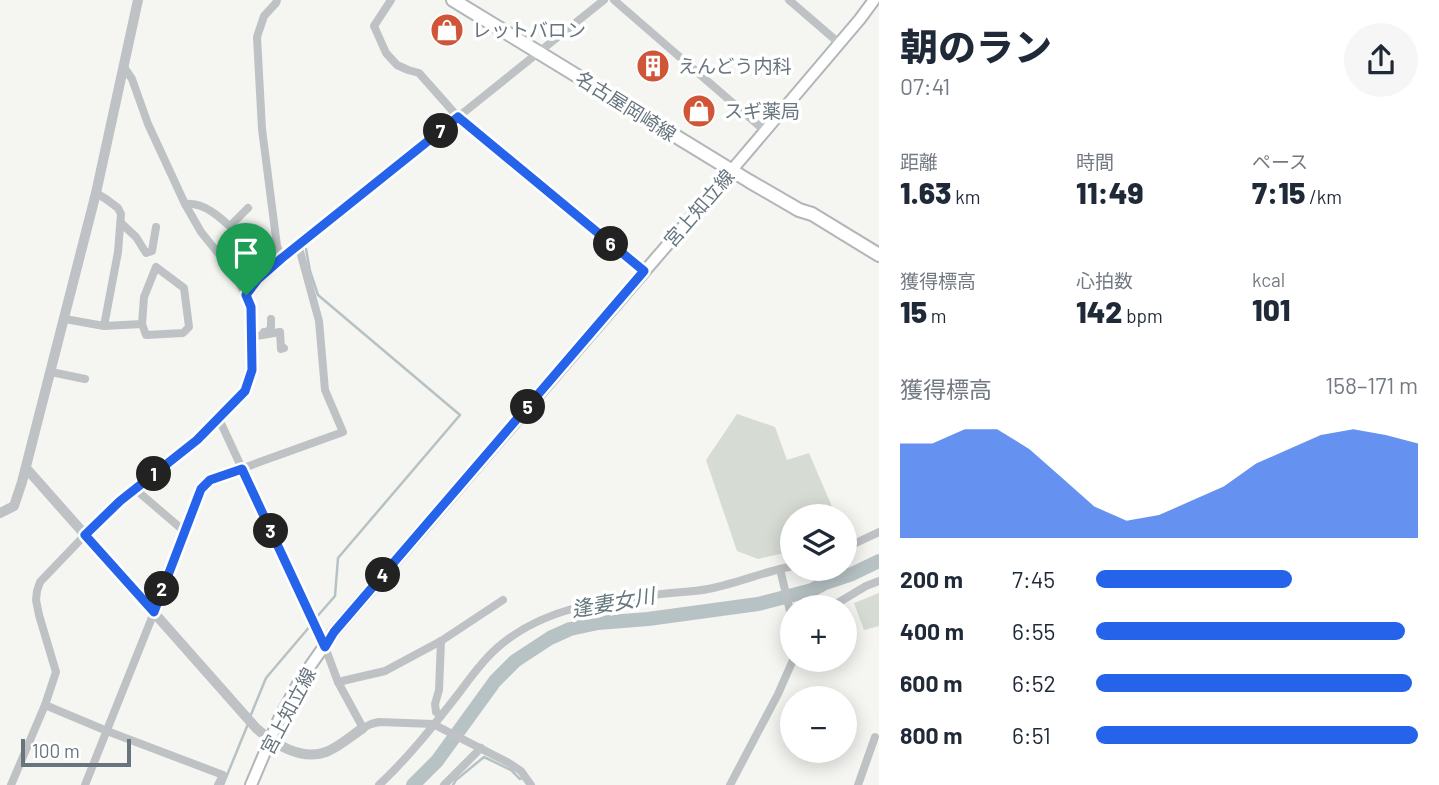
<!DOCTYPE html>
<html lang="ja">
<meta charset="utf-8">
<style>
:root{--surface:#fff;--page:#f6f6f7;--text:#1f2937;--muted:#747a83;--accent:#2563eb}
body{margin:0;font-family:Barlow,"Noto Sans JP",sans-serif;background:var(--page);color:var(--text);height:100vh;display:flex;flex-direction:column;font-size:26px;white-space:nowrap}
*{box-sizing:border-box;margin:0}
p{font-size:23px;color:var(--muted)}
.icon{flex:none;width:38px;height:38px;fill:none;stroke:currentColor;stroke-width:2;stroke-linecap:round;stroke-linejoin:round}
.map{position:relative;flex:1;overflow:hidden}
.details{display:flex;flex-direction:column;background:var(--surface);width:560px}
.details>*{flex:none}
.fabs{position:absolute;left:780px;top:504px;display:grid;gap:14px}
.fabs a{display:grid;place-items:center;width:77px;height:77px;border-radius:50%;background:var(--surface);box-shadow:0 4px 18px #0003;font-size:35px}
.scale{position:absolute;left:21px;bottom:18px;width:110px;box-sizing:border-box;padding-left:7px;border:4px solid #67757f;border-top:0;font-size:19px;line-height:24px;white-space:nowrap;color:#67757f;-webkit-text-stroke:5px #fff;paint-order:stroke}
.pin{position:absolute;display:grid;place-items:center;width:60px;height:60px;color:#fff;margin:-72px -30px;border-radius:50% 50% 50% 0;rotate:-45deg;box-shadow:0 0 7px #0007}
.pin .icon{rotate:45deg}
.km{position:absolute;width:35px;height:35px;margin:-18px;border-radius:50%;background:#222;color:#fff;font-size:19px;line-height:35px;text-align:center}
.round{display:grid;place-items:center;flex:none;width:74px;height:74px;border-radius:37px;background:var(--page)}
.headline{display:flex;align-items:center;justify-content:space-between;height:119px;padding:0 21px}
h1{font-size:38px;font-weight:800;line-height:52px}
.figures{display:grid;grid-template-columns:repeat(3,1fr);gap:10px;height:119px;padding:7px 21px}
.figures div{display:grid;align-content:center}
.figures b{font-size:30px;font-weight:800}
.figures small{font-size:19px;font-weight:400}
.figures p{font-size:19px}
.chart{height:196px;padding:14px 21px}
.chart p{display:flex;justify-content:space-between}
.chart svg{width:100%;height:126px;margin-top:7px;fill:var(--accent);opacity:.7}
ul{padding:0 21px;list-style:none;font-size:23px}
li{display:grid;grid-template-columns:112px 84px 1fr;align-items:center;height:52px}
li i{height:18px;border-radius:9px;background:var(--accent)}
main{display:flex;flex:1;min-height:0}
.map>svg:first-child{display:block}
.green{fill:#d6dbd3}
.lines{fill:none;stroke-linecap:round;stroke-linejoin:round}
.stream{stroke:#b7c2c5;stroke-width:2.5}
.river{stroke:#b7c2c5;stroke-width:14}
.secondary-casing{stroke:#b1b6b9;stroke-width:14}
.primary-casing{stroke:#b2b6b9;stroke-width:16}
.minor{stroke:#bec2c5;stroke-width:8}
.tertiary{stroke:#bec2c5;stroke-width:10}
.secondary{stroke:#fff;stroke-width:10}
.primary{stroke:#fff;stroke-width:12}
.route-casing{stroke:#fff;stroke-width:14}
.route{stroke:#2563eb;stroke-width:9}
.labels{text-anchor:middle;stroke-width:7;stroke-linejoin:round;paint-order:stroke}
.poi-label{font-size:19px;fill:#67757f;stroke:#fff;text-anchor:start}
.street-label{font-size:19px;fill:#67757f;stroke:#fff}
.water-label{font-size:21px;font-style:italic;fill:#63777c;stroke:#fff}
</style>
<main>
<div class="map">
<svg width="879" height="785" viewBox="0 0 879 785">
<rect width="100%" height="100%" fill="#f5f5f2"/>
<g class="green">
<path d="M737 414 775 427 787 460 809 453 836 516H793V551L758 559 737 551 706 460Z"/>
<path d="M879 593V626L864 630 854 603Z"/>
</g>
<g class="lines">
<g class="stream">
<path d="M306 249 310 271 318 295 460 415 338 558 335 596 315 619"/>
<path d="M250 717 266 678 311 625"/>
<path d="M223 785 248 724"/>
<path d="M453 785 456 780 484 757 511 770 520 779 522 778"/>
</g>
<path class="river" d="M413 785 437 761 495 681 515 661 550 638 570 629 598 623 648 619 758 604 812 590 825 583 852 574 879 561"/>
<defs>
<path id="secondary" d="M251 785 279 719 299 682 334 632 731 171 860 19 874 0"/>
<path id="primary" d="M453 0 749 181 799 210 812 214 879 255"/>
</defs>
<use href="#secondary" class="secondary-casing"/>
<use href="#primary" class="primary-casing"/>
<g class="minor">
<path d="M277 0 276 3 264 16 257 37 262 129 277 246 282 258"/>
<path d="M391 0 374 26 386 53 397 65 408 70 419 73 458 117 644 271"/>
<path d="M614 0 765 131"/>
<path d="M789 0 839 43"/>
<path d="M96 193 106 199 118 208 121 214 118 252 104 326"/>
<path d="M185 204C207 202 224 221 239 235"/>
<path d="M121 223 136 237 146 253 152 251 156 227"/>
<path d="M230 226 248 208"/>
<path d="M246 295 258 279 282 258 604 0"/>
<path d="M65 319 104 326 142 324 146 335 183 333 189 327 184 288 156 267 144 297 142 324"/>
<path d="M264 332H267L271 328V319"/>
<path d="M251 337 280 332 281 349 284 348"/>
<path d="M51 372 85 379"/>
<path d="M219 419 325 647 338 682 363 728 371 724 379 722 433 724 509 763 521 771 531 785"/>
<path d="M135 489 184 531"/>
<path d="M845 548 879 532"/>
<path d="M793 566 780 569 790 611 793 617"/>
<path d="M831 607 866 586 879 581"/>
<path d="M338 682 385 671 441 641 503 600"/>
<path d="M45 705 107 731 223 775 218 785"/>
<path d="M441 715 436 712 435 704 439 690 441 641"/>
<path d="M11 785 45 705 56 672 39 615 36 600 37 591 40 582 85 535 120 501 196 441 219 419 245 391 252 370 251 307 246 295 231 269 201 232 185 204 148 124 132 79 124 67"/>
<path d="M85 785 151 620 200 490 210 480 343 432 325 390 319 321 298 244"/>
<path d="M379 785C409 757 434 725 459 693 471 677 482 661 497 648 542 608 603 600 661 594 676 592 693 592 708 589 733 584 756 575 780 569"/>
<path d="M444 785 481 748"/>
<path d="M730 785 778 694 793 660"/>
<path d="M858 785 875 737"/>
</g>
<g class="tertiary">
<path d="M26 468 256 728C274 744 301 761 326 752 339 747 351 736 363 728"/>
<path d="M0 513 14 506 22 482 96 193 138 0"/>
</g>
<use href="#secondary" class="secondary"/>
<use href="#primary" class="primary"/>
</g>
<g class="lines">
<defs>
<path id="route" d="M458 117 644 271 334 632 325 647 242 469 210 480 201 489 154 612 85 535 120 501 197 440 245 391 252 370 251 307 246 295 258 279 282 258Z"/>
</defs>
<use href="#route" class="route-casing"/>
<use href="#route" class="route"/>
</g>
<defs>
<symbol id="shop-disc" viewBox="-11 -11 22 22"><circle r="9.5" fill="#d05436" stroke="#fff"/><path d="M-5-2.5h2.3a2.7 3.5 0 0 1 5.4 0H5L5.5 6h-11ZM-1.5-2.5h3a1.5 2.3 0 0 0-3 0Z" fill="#fff"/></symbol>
<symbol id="building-disc" viewBox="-11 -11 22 22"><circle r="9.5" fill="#d05436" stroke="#fff"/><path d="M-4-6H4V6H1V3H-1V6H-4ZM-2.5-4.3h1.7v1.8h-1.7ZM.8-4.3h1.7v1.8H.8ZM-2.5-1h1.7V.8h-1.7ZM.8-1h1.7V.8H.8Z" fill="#fff"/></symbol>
</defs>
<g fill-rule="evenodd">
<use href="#shop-disc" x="428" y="11" width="38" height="38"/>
<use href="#building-disc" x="634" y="47" width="38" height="38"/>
<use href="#shop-disc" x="680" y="92" width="38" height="38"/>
</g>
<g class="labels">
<g class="poi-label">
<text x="472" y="37">レットバロン</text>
<text x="678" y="73">えんどう内科</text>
<text x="724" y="118">スギ薬局</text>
</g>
<g class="street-label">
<text transform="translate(626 106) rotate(32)" y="7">名古屋岡崎線</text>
<text transform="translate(699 208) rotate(-49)" y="7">宮上知立線</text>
<text transform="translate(288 711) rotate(-62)" y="7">宮上知立線</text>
</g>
<g class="water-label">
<text transform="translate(613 603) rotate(-10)" y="7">逢妻女川</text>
</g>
</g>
</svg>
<div class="fabs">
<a><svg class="icon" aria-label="layers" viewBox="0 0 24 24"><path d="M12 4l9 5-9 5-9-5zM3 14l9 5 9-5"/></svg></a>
<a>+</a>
<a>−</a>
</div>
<div class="scale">100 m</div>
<div class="pin" style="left:246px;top:295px;background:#1e9e55"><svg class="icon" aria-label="arrive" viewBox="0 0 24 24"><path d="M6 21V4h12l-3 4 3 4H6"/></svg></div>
<b class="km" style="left:154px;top:474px">1</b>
<b class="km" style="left:162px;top:589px">2</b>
<b class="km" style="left:271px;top:531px">3</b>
<b class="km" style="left:383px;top:575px">4</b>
<b class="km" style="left:528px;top:407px">5</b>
<b class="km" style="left:611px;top:244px">6</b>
<b class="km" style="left:441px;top:131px">7</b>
</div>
<section class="details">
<div class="headline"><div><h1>朝のラン</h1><p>07:41</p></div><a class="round"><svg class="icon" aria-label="share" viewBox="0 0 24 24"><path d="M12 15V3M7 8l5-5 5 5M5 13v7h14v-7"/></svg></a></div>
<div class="figures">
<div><p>距離</p><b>1.63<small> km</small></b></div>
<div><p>時間</p><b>11:49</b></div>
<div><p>ペース</p><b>7:15<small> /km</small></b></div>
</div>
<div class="figures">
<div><p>獲得標高</p><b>15<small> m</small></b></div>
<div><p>心拍数</p><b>142<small> bpm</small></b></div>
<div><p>kcal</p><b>101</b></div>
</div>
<div class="chart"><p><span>獲得標高</span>158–171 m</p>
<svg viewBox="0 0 160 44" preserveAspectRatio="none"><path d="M0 44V11L10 11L20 6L30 6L40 13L50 23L60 33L70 38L80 36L90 31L100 26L110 18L120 13L130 8L140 6L150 8L160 11V44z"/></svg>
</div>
<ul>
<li><b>200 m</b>7:45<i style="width:61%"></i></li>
<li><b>400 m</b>6:55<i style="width:96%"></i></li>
<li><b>600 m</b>6:52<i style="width:98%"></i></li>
<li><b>800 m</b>6:51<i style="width:100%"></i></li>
</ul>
</section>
</main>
